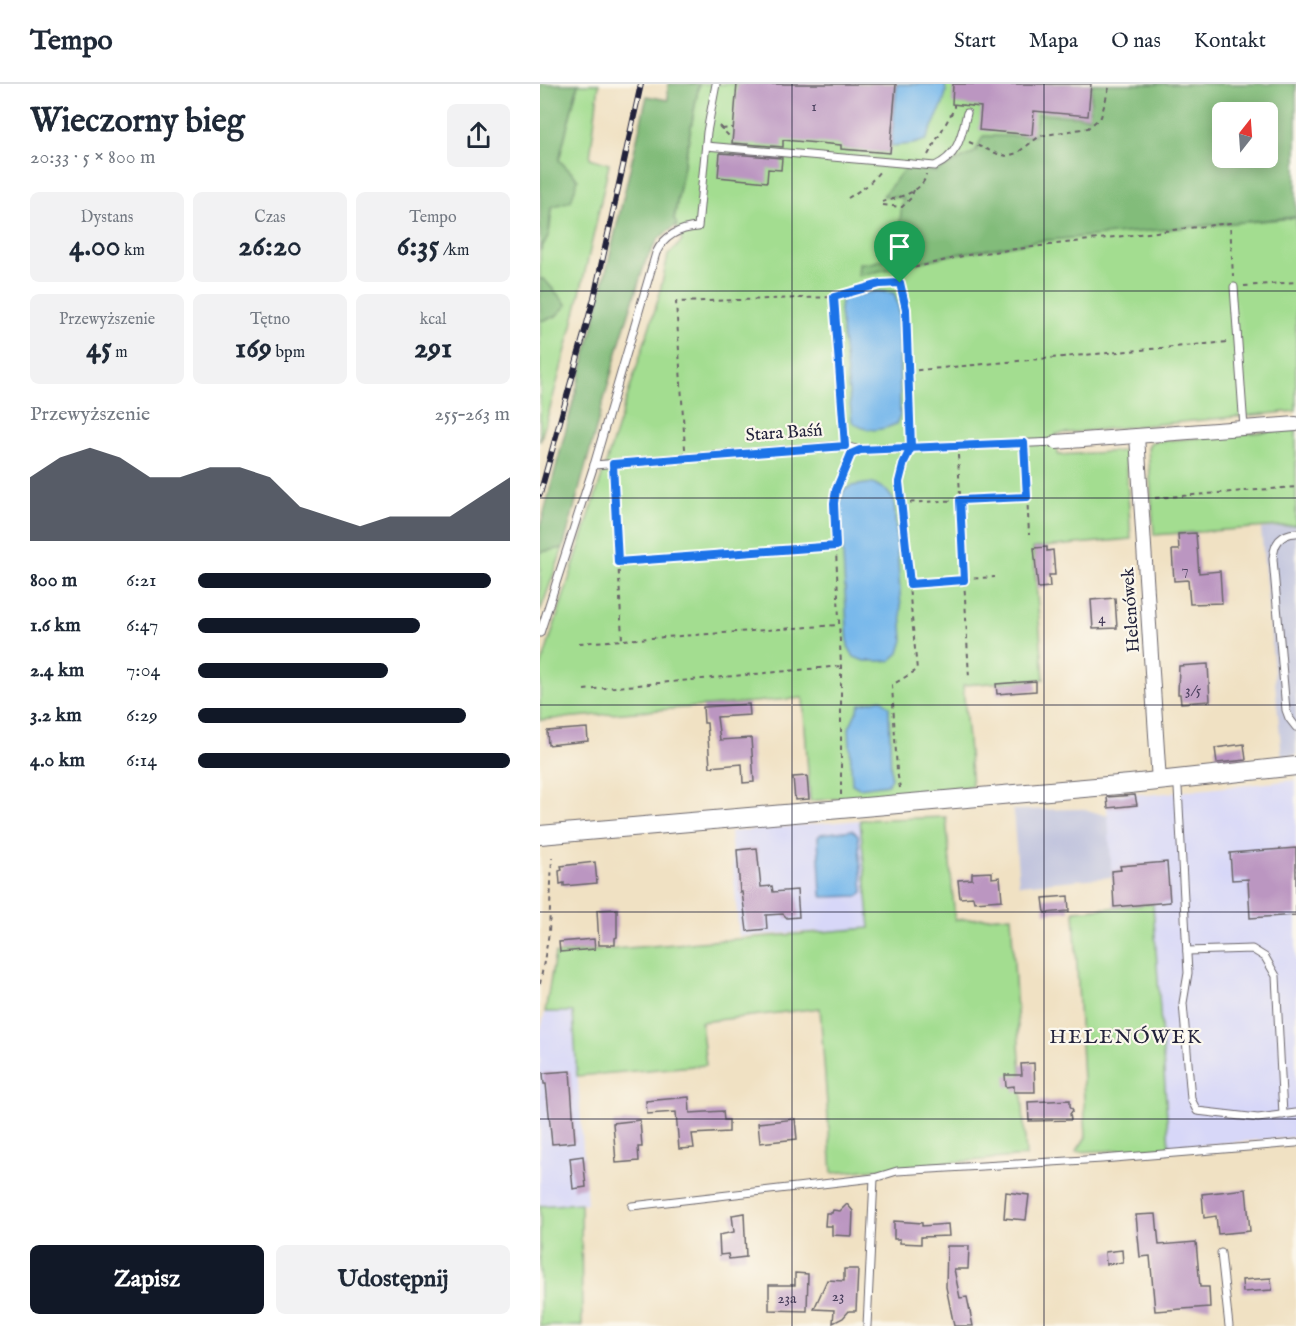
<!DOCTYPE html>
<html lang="pl">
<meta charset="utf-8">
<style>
:root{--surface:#fff;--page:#f2f2f3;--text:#1f2937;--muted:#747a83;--line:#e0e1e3;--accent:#111827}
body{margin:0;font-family:"IM FELL English",serif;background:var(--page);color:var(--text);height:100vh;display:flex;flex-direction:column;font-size:22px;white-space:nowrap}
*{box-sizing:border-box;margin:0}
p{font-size:20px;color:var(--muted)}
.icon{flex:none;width:33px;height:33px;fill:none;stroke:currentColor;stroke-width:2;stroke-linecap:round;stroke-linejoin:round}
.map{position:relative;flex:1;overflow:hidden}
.drawer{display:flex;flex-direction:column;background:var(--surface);width:540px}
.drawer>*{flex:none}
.needle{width:39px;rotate:17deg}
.controls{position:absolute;left:672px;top:18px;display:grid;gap:12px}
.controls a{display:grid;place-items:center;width:66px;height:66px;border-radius:9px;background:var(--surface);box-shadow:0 3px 15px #0003;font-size:30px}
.pin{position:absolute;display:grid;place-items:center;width:51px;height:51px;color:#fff;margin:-62px -26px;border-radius:50% 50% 50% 0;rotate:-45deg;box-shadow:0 0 6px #0007}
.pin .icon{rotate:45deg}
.round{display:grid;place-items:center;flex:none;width:63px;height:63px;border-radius:9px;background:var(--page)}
.headline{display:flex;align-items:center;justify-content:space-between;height:102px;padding:0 30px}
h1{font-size:33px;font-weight:700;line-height:45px}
.metrics{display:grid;grid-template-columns:repeat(3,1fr);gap:9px;height:102px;padding:6px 30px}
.metrics div{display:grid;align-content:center;border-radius:9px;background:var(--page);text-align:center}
.metrics b{font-size:30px;font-weight:700}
.metrics small{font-size:16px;font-weight:400}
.metrics p{font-size:16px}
.chart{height:168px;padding:12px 30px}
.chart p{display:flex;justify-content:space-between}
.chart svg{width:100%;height:108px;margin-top:6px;fill:var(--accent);opacity:.7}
.action{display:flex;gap:12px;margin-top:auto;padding:12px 30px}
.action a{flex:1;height:69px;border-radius:9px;background:var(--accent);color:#fff;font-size:24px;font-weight:700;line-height:69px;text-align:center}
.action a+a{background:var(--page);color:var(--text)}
ul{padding:0 30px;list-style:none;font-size:20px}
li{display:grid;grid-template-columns:96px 72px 1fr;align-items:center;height:45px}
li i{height:15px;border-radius:8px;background:var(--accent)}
header{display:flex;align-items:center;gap:36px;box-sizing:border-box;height:84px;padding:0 30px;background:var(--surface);border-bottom:2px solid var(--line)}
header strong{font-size:28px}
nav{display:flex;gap:33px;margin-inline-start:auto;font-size:21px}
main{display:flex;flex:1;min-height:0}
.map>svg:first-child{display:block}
.built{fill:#d7d7f8}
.industrial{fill:#bfc2dd}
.green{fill:#a3dd90;stroke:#628066;stroke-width:1.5}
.forest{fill:#82bc7a;stroke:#526f5a;stroke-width:1.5;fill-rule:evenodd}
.water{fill:#76b7eb;stroke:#4c6c93;stroke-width:1.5}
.building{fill:#bb96c1}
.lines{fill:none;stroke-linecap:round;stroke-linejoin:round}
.service-casing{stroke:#6a656b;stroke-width:9}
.minor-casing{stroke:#6a656b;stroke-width:16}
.tertiary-casing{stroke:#6a656b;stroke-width:20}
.path{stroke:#6a656b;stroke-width:2;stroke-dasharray:4.5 4.5;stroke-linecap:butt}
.service{stroke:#fff;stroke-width:7}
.minor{stroke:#fff;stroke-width:14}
.tertiary{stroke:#fff;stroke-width:18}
.rail-casing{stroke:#22223b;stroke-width:6}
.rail{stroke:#fbf7ec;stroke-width:4;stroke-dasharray:11;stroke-linecap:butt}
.route-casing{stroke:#fff;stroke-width:12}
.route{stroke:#1a73e8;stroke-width:8}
.grid{fill:none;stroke:#22223b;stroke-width:1.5;stroke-opacity:0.55}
.labels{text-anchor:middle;stroke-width:4.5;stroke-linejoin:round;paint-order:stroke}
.number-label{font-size:15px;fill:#483f5c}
.street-label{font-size:18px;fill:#22223b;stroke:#fbf7ec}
.neighbourhood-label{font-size:20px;letter-spacing:1.5px;fill:#22223b;stroke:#fbf7ec}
</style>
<header>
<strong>Tempo</strong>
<nav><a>Start</a><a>Mapa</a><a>O nas</a><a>Kontakt</a></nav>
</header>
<main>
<section class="drawer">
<div class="headline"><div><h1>Wieczorny bieg</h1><p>20:33 · 5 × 800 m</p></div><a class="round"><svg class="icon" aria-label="share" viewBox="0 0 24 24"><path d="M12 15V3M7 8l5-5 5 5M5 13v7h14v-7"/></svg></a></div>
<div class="metrics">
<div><p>Dystans</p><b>4.00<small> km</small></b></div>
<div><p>Czas</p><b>26:20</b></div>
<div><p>Tempo</p><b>6:35<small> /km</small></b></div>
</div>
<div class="metrics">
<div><p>Przewyższenie</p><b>45<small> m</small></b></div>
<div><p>Tętno</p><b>169<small> bpm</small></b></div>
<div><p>kcal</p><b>291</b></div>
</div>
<div class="chart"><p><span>Przewyższenie</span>255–263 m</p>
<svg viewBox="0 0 160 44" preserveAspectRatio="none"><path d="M0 44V18L10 10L20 6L30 10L40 18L50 18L60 14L70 14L80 18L90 30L100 34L110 38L120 34L130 34L140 34L150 26L160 18V44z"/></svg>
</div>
<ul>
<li><b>800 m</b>6:21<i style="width:94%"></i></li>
<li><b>1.6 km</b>6:47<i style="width:71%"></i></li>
<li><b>2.4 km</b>7:04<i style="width:61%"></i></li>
<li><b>3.2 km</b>6:29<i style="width:86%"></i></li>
<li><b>4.0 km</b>6:14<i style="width:100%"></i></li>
</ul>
<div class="action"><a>Zapisz</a><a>Udostępnij</a></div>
</section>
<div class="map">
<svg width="756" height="1242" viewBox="0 0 756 1242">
<rect width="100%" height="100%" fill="#fbf7ec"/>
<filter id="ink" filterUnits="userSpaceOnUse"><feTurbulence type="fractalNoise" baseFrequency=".0167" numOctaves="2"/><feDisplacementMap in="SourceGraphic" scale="12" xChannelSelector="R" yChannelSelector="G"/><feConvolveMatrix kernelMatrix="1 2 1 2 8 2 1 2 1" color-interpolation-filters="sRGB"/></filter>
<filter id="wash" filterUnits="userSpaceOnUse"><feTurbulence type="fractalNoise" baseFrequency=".008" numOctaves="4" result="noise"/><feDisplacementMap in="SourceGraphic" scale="24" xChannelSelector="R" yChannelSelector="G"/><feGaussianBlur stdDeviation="1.35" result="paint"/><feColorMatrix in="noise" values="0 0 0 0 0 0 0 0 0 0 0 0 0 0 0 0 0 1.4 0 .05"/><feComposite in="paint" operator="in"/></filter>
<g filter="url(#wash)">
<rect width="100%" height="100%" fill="#f0e1c3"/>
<g class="built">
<path d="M756 696V1053L629 1064 613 820 574 823 566 711 594 708 607 711Z"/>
<path d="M320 736 330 844 199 852 190 748Z"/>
<path d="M5 928H33L47 1119 0 1122V948Z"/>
</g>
<g class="industrial">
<path d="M756 441V671L742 673 721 445Z"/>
<path d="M544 725 568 732 572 793 479 801 473 726Z"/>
</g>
<g class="green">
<path d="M38 0H59L50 74 69 80C49 173 28 266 0 358V237L15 233 4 196 0 195V167L9 150 19 76Z"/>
<path d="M159 0H714L682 28V74L708 138 756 134V327L516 350 518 371 585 367 591 455 493 464 504 595 423 601 432 702 270 717 263 614 0 636V586L119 213 128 171 142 157 134 136Z"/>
<path d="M756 345V441L614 451 608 364 611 358Z"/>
<path d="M23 464 0 528V468Z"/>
<path d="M406 733 415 836 471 832 486 1072 292 1089 280 924 161 938 166 981 37 992 33 928H5L15 870 330 844 320 736Z"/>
<path d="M613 820 629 1064 536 1068 546 1053 534 827Z"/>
<path d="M41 1119 42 1242H0V1122Z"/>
</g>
<g class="forest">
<path d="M0 0H38L19 76 38 95 31 117 11 123 9 150 0 167Z"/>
<path d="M128 0H159L134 135 137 141 119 154 106 176 81 254 23 464 0 468V444L55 235 107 12 128 16Z"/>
<path d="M552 0H756V133L499 157 411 171 318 192 319 179C337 181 339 174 355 172L363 114 343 112 362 88 368 85 395 88 435 68 443 52H494L497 30 550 33ZM682 28H728V74H682Z"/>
<path d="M0 195H4L27 221 15 233 0 237Z"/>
</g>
<g class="water">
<path d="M357 0H405L406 8 403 20 386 56 373 60 351 62Z"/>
<path d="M336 207 354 209 359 224 360 331 356 340C341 347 324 349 312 337L300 227 301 217 305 213Z"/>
<path d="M333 399 346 406 354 416 363 556 359 569 350 577H324L314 573 308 562 300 417 304 406 311 402Z"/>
<path d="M341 615 349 623 351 693 348 700 319 704 312 700 309 644 320 620Z"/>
<path d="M312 746 318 751 323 808 319 812 283 813 281 810 278 753 281 750Z"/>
</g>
<g id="blocks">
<g class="building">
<path d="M197 0H356L350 69 301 65V61L243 56V63L192 59Z"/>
<path d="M413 0H551L548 32 494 27 492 51 439 46 441 23 412 20Z"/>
<path d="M180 69 242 74 241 86 228 85 227 98 178 93Z"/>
<path d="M656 449 659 489 680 487 682 519 650 520 648 496 634 497 632 466H639L638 450Z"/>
<path d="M507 463V467L513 466 515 491H509L510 503 498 504 494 464Z"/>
<path d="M575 514 577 544 553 545 551 516Z"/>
<path d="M668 580 670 617 641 619 640 610H638L639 582Z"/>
<path d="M496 597V607L457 610 456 600Z"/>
<path d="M209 620 210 631 177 633 180 656 211 654 214 698 203 699 202 680 170 683 167 639H164L163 623Z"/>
<path d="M47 644 48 657 8 661 7 647Z"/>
<path d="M704 660 706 676 677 679 675 664Z"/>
<path d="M267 692 269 715 255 716 253 693Z"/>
<path d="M595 711 597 721 568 724 567 713Z"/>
<path d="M217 764 221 803 232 802 233 808 257 806 259 833 247 834 243 830 226 831 227 845 207 847 202 808H200L197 766Z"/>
<path d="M756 764V831L710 834 708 795 692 796 690 769Z"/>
<path d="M55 778 57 799 24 802V799L20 800 19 787 22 786 21 782Z"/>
<path d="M627 778 630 818 574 823 572 787 581 786 580 782Z"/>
<path d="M452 788V794L460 793 462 816 434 818 433 813 420 814 418 796 432 795V789Z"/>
<path d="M528 812 529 827 505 829 503 814Z"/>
<path d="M77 825V853L75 854V861H59L57 826Z"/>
<path d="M54 855 55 865 20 868 19 858Z"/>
<path d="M494 979 495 1008H474V1002L466 1003 465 991H482L481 980Z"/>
<path d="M30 987 35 1058 12 1060 6 1000H4L3 989Z"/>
<path d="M149 1013 150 1029 183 1027 184 1036H189V1048L152 1050 154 1064 139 1065 136 1028 107 1030 106 1017Z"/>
<path d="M530 1016V1022L533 1026 530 1030 531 1036 489 1037 488 1018Z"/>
<path d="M255 1035 257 1055 220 1059 218 1039Z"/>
<path d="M100 1036 102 1063H98L99 1077 76 1079 73 1039Z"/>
<path d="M43 1072 46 1103 33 1105 30 1074Z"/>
<path d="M706 1105 710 1147 678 1150 676 1132 664 1134 662 1110Z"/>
<path d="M466 1108 489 1111 486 1136 464 1134Z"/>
<path d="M307 1120 313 1127 312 1152 292 1151V1142H285L286 1129H292L293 1126 300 1127Z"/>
<path d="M204 1129 206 1173 189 1175 188 1170 180 1171 179 1151 194 1148 192 1131Z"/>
<path d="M616 1130 619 1161 656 1158 660 1203H669L670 1223 615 1227 610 1172 600 1173 596 1131Z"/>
<path d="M354 1137 382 1139V1142L408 1140 409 1152 381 1153V1160L360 1159V1155H354Z"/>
<path d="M407 1162H429L428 1185H414L420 1214 427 1213 433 1242H414L406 1203Z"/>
<path d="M582 1166 583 1179 566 1180 565 1168Z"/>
<path d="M304 1185H318L316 1227H309L303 1234 293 1239 294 1226 274 1225 287 1196 304 1197Z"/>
<path d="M255 1189 268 1190 267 1227 229 1226V1201H255Z"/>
<path d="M731 1194 732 1206 703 1208 702 1196Z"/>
</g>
</g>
</g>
<g filter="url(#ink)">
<use href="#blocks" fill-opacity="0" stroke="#6a656b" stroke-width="1.5"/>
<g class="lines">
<defs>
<g id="service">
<path d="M166 62 395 82C419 71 421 52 427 29"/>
<path d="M694 203 704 344"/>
<path d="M54 381 294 362H305L320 366 516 358"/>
<path d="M756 449C740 450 734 459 733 475L746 626 749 634 756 643"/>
<path d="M0 549 54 381 116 169C124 152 140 144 158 143L167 48 176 0"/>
<path d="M638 704 648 889 643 919 651 1015 657 1027 718 1034 756 1029"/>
<path d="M647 867 712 865 725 873 736 892 743 1031"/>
<path d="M92 1122 334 1094 357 1087 562 1075 756 1059"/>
<path d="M681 1169 689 1242"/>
<path d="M327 1242 334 1094"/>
</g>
<g id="minor">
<path d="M597 352 619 698"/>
<path d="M516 358 756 340"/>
</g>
<path id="tertiary" d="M0 751 590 700 756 682"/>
</defs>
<use href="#service" class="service-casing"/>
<use href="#minor" class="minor-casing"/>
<use href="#tertiary" class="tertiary-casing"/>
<g class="path">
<path d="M179 42 190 53"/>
<path d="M182 45 193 44"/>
<path d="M429 58 458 70 467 72 477 69 500 52 548 44 561 33 570 0"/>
<path d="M388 71 414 25V20"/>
<path d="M308 114 328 101 341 86"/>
<path d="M342 118C357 114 384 108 386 90"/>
<path d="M343 121 362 123 371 114 374 106"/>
<path d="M360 199V187L427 171 690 139 693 192"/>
<path d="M704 202 756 198"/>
<path d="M294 213 340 200 360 199 366 225 371 356"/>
<path d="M368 287 688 258"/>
<path d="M145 365 136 218 294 213 304 352"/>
<path d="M485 368 489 450"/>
<path d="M418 371 429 595"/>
<path d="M74 388 82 556"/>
<path d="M615 414 756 403"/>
<path d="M361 419 487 413"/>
<path d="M78 478 295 462"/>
<path d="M371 499 455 493"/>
<path d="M39 559 298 541"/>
<path d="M44 606 301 582"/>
<path d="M360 704 357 687 352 601 377 586 359 398 365 375"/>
<path d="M301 711V582L294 419 295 406 310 372"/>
<path d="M0 900 9 849 12 774"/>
</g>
<use href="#service" class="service"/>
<use href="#minor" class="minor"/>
<use href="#tertiary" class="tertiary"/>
<defs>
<path id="rail" d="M0 410 54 214 101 0"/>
</defs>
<use href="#rail" class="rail-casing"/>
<use href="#rail" class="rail"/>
</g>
</g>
<g class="lines" filter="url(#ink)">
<defs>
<path id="route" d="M360 199 340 200 294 213 305 362 73 380 78 478 296 462 294 419 296 406 311 370 320 366 484 359 487 413 420 416 424 496 370 500 359 398 364 378 371 364 366 225 360 199"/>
</defs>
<use href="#route" class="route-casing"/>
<use href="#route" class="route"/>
</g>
<path class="grid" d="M252 0V1242M504 0V1242M0 207H756M0 414H756M0 621H756M0 828H756M0 1035H756"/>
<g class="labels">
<g class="number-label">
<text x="274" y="27">1</text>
<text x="645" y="490">7</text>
<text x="562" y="539">4</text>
<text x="653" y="611">3/5</text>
<text x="298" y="1217">23</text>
<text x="247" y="1219">23a</text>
</g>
<g class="street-label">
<text transform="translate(244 348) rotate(-4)" y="6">Stara Baśń</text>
<text transform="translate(590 526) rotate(-94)" y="6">Helenówek</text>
</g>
<g class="neighbourhood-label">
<text x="586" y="959">HELENÓWEK</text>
</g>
</g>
</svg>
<div class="controls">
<a><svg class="needle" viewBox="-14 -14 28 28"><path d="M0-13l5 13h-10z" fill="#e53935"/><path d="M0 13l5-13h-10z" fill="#747a83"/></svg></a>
</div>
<div class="pin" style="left:360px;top:199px;background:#1e9e55"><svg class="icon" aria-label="arrive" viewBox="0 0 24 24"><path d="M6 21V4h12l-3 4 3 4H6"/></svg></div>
</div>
</main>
